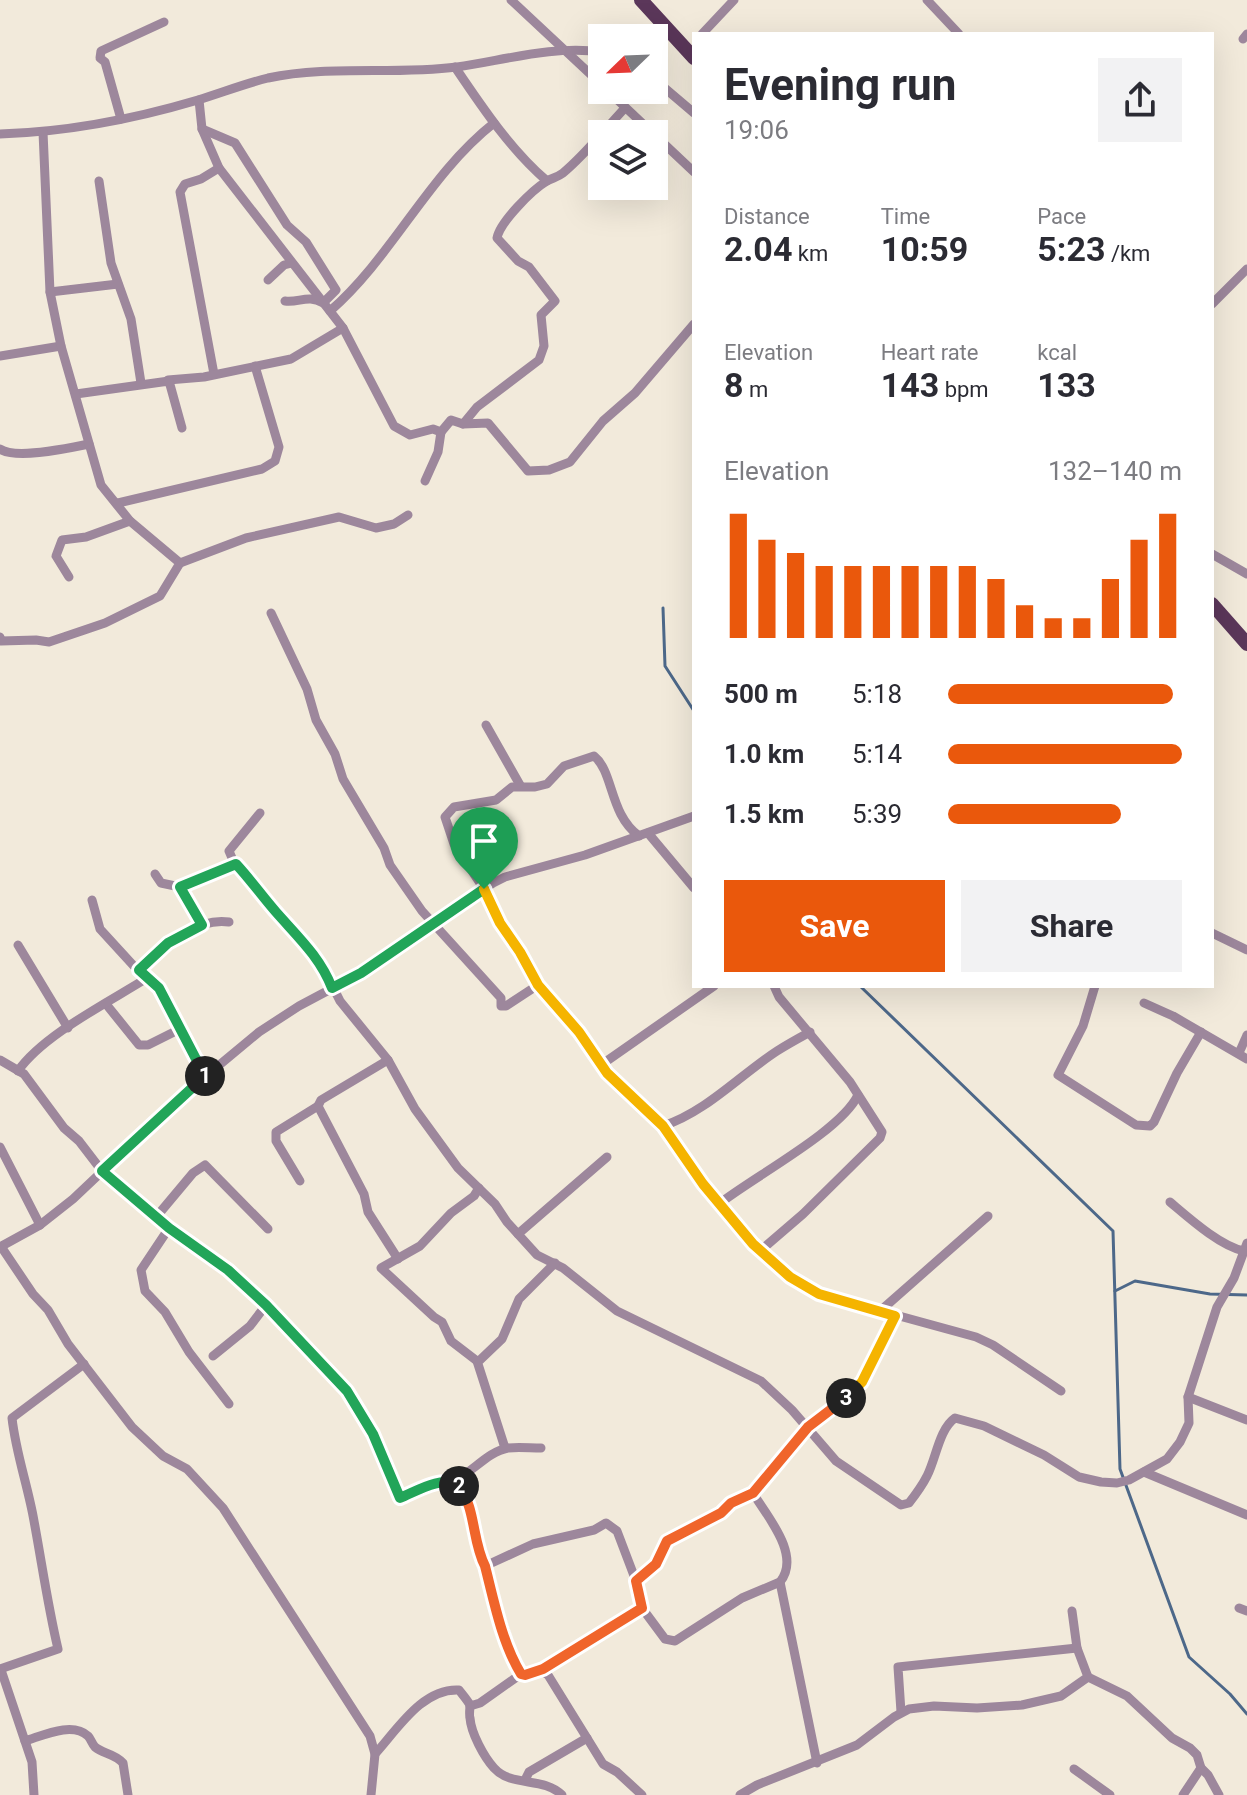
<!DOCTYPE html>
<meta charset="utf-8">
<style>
:root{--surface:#fff;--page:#f2f2f3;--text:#2b2b33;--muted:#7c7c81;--accent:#ea580c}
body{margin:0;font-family:Roboto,sans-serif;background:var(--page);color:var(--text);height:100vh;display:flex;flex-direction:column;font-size:30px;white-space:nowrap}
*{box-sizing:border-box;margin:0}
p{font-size:26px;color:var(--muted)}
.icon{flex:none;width:44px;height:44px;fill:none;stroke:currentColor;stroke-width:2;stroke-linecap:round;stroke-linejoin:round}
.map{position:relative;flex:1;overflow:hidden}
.sheet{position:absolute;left:692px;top:32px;width:522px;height:956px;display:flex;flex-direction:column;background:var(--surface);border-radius:0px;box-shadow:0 8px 32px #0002}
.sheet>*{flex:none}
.needle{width:52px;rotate:247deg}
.tools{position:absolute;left:588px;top:24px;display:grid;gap:16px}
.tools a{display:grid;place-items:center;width:80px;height:80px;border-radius:0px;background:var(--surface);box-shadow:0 8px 32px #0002;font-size:40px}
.pin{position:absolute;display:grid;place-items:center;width:68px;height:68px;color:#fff;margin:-82px -34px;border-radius:50% 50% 50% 0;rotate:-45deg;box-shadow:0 0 8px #0007}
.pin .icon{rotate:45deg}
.km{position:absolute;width:40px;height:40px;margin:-20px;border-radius:50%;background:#222;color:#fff;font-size:22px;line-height:40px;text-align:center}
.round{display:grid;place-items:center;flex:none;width:84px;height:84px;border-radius:0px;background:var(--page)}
.summary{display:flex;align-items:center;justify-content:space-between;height:136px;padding:0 32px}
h1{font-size:44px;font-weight:700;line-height:60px}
.metrics{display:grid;grid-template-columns:repeat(3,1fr);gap:12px;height:136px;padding:8px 32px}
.metrics div{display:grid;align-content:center}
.metrics b{font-size:34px;font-weight:700}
.metrics small{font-size:22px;font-weight:400}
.metrics p{font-size:22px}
.chart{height:224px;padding:16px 32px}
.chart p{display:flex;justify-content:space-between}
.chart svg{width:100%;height:144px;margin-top:8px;stroke:var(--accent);stroke-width:6}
.button{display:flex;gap:16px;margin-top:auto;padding:16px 32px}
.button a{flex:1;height:92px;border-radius:0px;background:var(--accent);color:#fff;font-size:32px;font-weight:700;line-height:92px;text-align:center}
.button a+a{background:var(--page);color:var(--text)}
ul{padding:0 32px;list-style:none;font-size:26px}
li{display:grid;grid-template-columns:128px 96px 1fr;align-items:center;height:60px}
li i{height:20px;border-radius:10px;background:var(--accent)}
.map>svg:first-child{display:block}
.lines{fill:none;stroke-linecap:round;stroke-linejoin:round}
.stream{stroke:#4d6889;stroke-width:3}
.minor{stroke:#9d879c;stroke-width:9}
.primary{stroke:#5b375a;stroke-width:14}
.split-1-casing{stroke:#fff;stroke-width:16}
.split-2-casing{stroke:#fff;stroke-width:16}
.split-3-casing{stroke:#fff;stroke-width:16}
.split-4-casing{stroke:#fff;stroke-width:16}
.split-1{stroke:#22a559;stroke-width:10}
.split-2{stroke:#22a559;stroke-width:10}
.split-3{stroke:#f0652b;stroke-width:10}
.split-4{stroke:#f5b400;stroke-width:10}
</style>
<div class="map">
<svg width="1247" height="1795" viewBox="0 0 1247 1795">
<rect width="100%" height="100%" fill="#f2eadb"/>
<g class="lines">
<g class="stream">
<path d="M663 608 665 666 694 711"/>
<path d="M860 986 1113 1231 1120 1469 1189 1657 1230 1694 1247 1714"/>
<path d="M1115 1291 1135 1281 1210 1294 1247 1295"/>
</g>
<g class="minor">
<path d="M511 0 602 85"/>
<path d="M927 0 959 34"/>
<path d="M702 34 734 0"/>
<path d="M1243 39 1247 34"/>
<path d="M455 67C482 107 510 149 547 181"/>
<path d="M654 79 694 113"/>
<path d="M607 90 694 172"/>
<path d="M199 100 202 129 219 168 343 328 394 426 410 435 433 429 441 432 451 420 463 424 488 423 528 471 549 470 570 462 603 421 635 393 694 324"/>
<path d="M121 119 105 62 100 58 101 51 164 22"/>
<path d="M202 129 235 143 287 225 306 242 336 290 323 303C308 294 299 303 285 301"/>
<path d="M0 134C67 132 134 119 198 100 221 93 244 84 268 78 330 65 394 75 457 67 505 60 554 45 602 52"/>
<path d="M99 181 111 263 131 319 141 383"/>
<path d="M268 280 284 265 292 263"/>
<path d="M50 292 118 284"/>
<path d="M1212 304 1247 269"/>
<path d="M330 311C393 256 428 175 494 123"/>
<path d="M0 356 61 346"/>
<path d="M214 374 180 192 185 184 201 179 219 168"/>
<path d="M168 380 204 377 291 359 343 328"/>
<path d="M76 394 169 381 182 428"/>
<path d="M463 424 477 407 539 360 544 346 541 315 555 301 529 267 518 261 497 238C500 222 532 190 547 181 552 178 558 177 563 173 586 154 605 129 625 108"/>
<path d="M0 449C16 460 69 448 89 444"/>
<path d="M425 481 438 452 441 432"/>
<path d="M118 503 262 469 275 461 279 447 255 366"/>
<path d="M1212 554 1247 574"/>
<path d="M180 563 246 538 339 517 376 528 394 524 408 515"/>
<path d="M69 577 56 556 62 540 86 537 130 521"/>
<path d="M271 613 307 689 316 720 335 754 343 779 384 848 390 865 422 911 501 998V1006H506L538 985"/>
<path d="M0 637 1 641 36 640 49 642 105 623 160 596 180 563 130 521 101 485 61 346 50 292 43 132"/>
<path d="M486 725 520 785"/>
<path d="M260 813 229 851 232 858 277 914 302 939 326 973 340 1001 388 1060 415 1109 458 1168 495 1204 507 1222 537 1255 563 1268 617 1311 761 1381 792 1410 836 1461 901 1505 909 1503C916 1494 922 1486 927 1476 936 1459 939 1429 955 1418L984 1426 1044 1455 1079 1477 1101 1482 1117 1483 1129 1480 1167 1459 1180 1442 1189 1423 1188 1397 1217 1307 1234 1278 1247 1243"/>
<path d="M648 833 694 888"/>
<path d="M639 836C609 814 614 772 594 756L564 766 547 784 535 787H512L496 800 454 807 445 817 454 844 484 889 500 923 520 952 538 985 579 1032 607 1073 663 1126 703 1184 753 1244 790 1277 819 1294 976 1337 993 1345 1061 1391"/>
<path d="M155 874 161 883 180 887 188 886 236 864"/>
<path d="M180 887 202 925"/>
<path d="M92 900 100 929 143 976 159 988 196 1059 209 1073"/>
<path d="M1212 933 1247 950"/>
<path d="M18 945 68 1028"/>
<path d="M139 970C164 948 194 917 229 922"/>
<path d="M1095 986 1083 1026 1058 1075 1136 1125 1150 1126 1154 1122 1177 1073 1201 1032"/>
<path d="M1144 1003 1173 1016 1247 1059"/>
<path d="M106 1004 139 1045H148L180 1029"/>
<path d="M1239 1053 1247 1035"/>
<path d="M0 1060 24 1074 64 1128 79 1141 102 1171 169 1228 228 1270 266 1305 347 1391 373 1434 400 1498C414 1492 432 1481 448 1482 472 1483 476 1547 485 1566L517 1668 521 1674 525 1675 539 1669"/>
<path d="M388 1060 321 1100 318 1106 364 1194 368 1212 398 1259"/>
<path d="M601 1065 714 986"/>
<path d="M18 1071C43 1035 109 1002 147 978"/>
<path d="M663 1126C706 1112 740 1075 777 1051 788 1044 799 1038 810 1032"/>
<path d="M0 1147 40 1225"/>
<path d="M300 1181 276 1141V1132L318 1106"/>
<path d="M479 1188 474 1196 451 1213 420 1246 381 1268 434 1317 442 1322 451 1341 477 1361 480 1360 502 1339 519 1299 555 1263"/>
<path d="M1170 1202C1189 1218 1220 1246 1244 1251"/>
<path d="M719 1204C753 1177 841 1131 858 1095"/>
<path d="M157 1216 193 1173 205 1165 268 1229"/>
<path d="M169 1228 141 1270 145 1291 165 1312 189 1352 229 1404"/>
<path d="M518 1234 607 1157"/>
<path d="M0 1247 40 1225 73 1199 182 1096 259 1032 299 1006 361 973 493 883 505 877 585 855 694 816"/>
<path d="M2 1248 33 1294 48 1310 68 1344 132 1427 163 1456 187 1469 223 1508 370 1736 375 1754 371 1795"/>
<path d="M760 1251 803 1214 880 1138 882 1132 850 1082 779 997 774 986"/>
<path d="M879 1312 988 1216"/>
<path d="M213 1356 250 1326 266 1305"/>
<path d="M477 1361 505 1448"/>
<path d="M1188 1397 1247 1420"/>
<path d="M1144 1472 1247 1515"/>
<path d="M451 1482C471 1475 486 1452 508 1448 518 1447 530 1448 541 1448"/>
<path d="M485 1566 533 1544 594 1530 606 1523 617 1531 636 1581 642 1608 665 1639 675 1641 742 1598 780 1582C802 1555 766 1515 753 1493"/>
<path d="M636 1581 656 1564 667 1541 721 1513 731 1503 753 1493 808 1427 854 1392 862 1382 895 1316"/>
<path d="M780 1582 817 1763"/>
<path d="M1239 1608 1247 1611"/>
<path d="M0 1669 58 1649C48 1607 42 1564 34 1521 28 1486 16 1454 12 1418L84 1364"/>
<path d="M1 1670 32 1762 34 1795"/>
<path d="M1088 1677 1127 1696 1172 1738 1190 1748 1197 1755 1201 1768 1183 1795"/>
<path d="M470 1706 480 1703 521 1674"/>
<path d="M901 1712 898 1667 1077 1648"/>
<path d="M25 1741C42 1736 72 1721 88 1736 91 1739 92 1744 95 1747 103 1754 114 1753 123 1763L128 1795"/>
<path d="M375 1754C397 1730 422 1688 459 1690 462 1694 468 1701 470 1705 470 1707 469 1716 470 1718 471 1733 484 1757 494 1768 512 1788 543 1776 562 1795"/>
<path d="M1201 1768 1208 1775 1219 1795"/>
<path d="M1074 1769 1110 1795"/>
<path d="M525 1780 529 1772 587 1738"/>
<path d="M642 1795 617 1772 603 1764 548 1675 539 1669H543L642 1608"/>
<path d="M740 1795 757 1785 857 1745 894 1717 909 1709 934 1706 977 1708 1022 1705 1061 1696 1088 1677 1077 1648 1072 1611"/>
</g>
<g class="primary">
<path d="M641 0 694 58"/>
<path d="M1212 604 1247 644"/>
</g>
</g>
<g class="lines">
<defs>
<path id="split-1" d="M205 1076 209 1073 196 1059 159 988 139 970 168 943 202 925 180 887 236 864C250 879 262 896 276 912 298 937 320 957 332 988L361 973 484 889"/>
<path id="split-2" d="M205 1076 102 1171 169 1228 228 1270 266 1305 347 1391 373 1434 400 1498C417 1491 441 1475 459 1486"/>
<path id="split-3" d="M459 1486C476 1509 472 1541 485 1566 494 1601 502 1643 521 1674L525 1675 543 1669 642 1608 636 1581 656 1564 667 1541 721 1513 731 1503 753 1493 808 1427 846 1398"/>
<path id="split-4" d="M484 889 500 923 520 952 538 985 579 1032 607 1073 663 1126 703 1184 753 1244 790 1277 819 1294 895 1316 862 1382 846 1398"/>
</defs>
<use href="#split-1" class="split-1-casing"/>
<use href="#split-2" class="split-2-casing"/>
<use href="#split-3" class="split-3-casing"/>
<use href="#split-4" class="split-4-casing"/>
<use href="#split-1" class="split-1"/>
<use href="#split-2" class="split-2"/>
<use href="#split-3" class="split-3"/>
<use href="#split-4" class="split-4"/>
</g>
</svg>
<div class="tools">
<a><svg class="needle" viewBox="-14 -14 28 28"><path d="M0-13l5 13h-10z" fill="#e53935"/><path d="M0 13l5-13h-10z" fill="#7c7c81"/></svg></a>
<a><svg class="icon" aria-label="layers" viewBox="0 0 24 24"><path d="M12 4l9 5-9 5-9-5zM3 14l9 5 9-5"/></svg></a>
</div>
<div class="pin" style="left:484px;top:889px;background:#1e9e55"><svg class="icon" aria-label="arrive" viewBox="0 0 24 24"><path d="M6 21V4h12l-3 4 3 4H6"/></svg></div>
<b class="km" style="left:205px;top:1076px">1</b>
<b class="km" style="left:459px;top:1486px">2</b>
<b class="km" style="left:846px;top:1398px">3</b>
<section class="sheet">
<div class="summary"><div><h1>Evening run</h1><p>19:06</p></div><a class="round"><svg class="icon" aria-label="share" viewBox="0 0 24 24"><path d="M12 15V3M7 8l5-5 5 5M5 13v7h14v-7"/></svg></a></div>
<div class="metrics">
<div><p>Distance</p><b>2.04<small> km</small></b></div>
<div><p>Time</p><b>10:59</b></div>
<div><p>Pace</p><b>5:23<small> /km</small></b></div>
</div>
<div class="metrics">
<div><p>Elevation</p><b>8<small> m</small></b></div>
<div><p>Heart rate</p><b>143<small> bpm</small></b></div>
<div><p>kcal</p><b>133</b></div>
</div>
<div class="chart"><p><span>Elevation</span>132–140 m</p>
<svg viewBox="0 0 160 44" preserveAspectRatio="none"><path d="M5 44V6M15 44V14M25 44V18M35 44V22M45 44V22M55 44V22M65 44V22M75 44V22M85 44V22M95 44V26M105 44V34M115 44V38M125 44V38M135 44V26M145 44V14M155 44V6"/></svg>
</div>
<ul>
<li><b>500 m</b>5:18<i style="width:96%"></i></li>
<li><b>1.0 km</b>5:14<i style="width:100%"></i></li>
<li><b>1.5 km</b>5:39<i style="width:74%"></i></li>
</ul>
<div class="button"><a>Save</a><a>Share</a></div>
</section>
</div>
